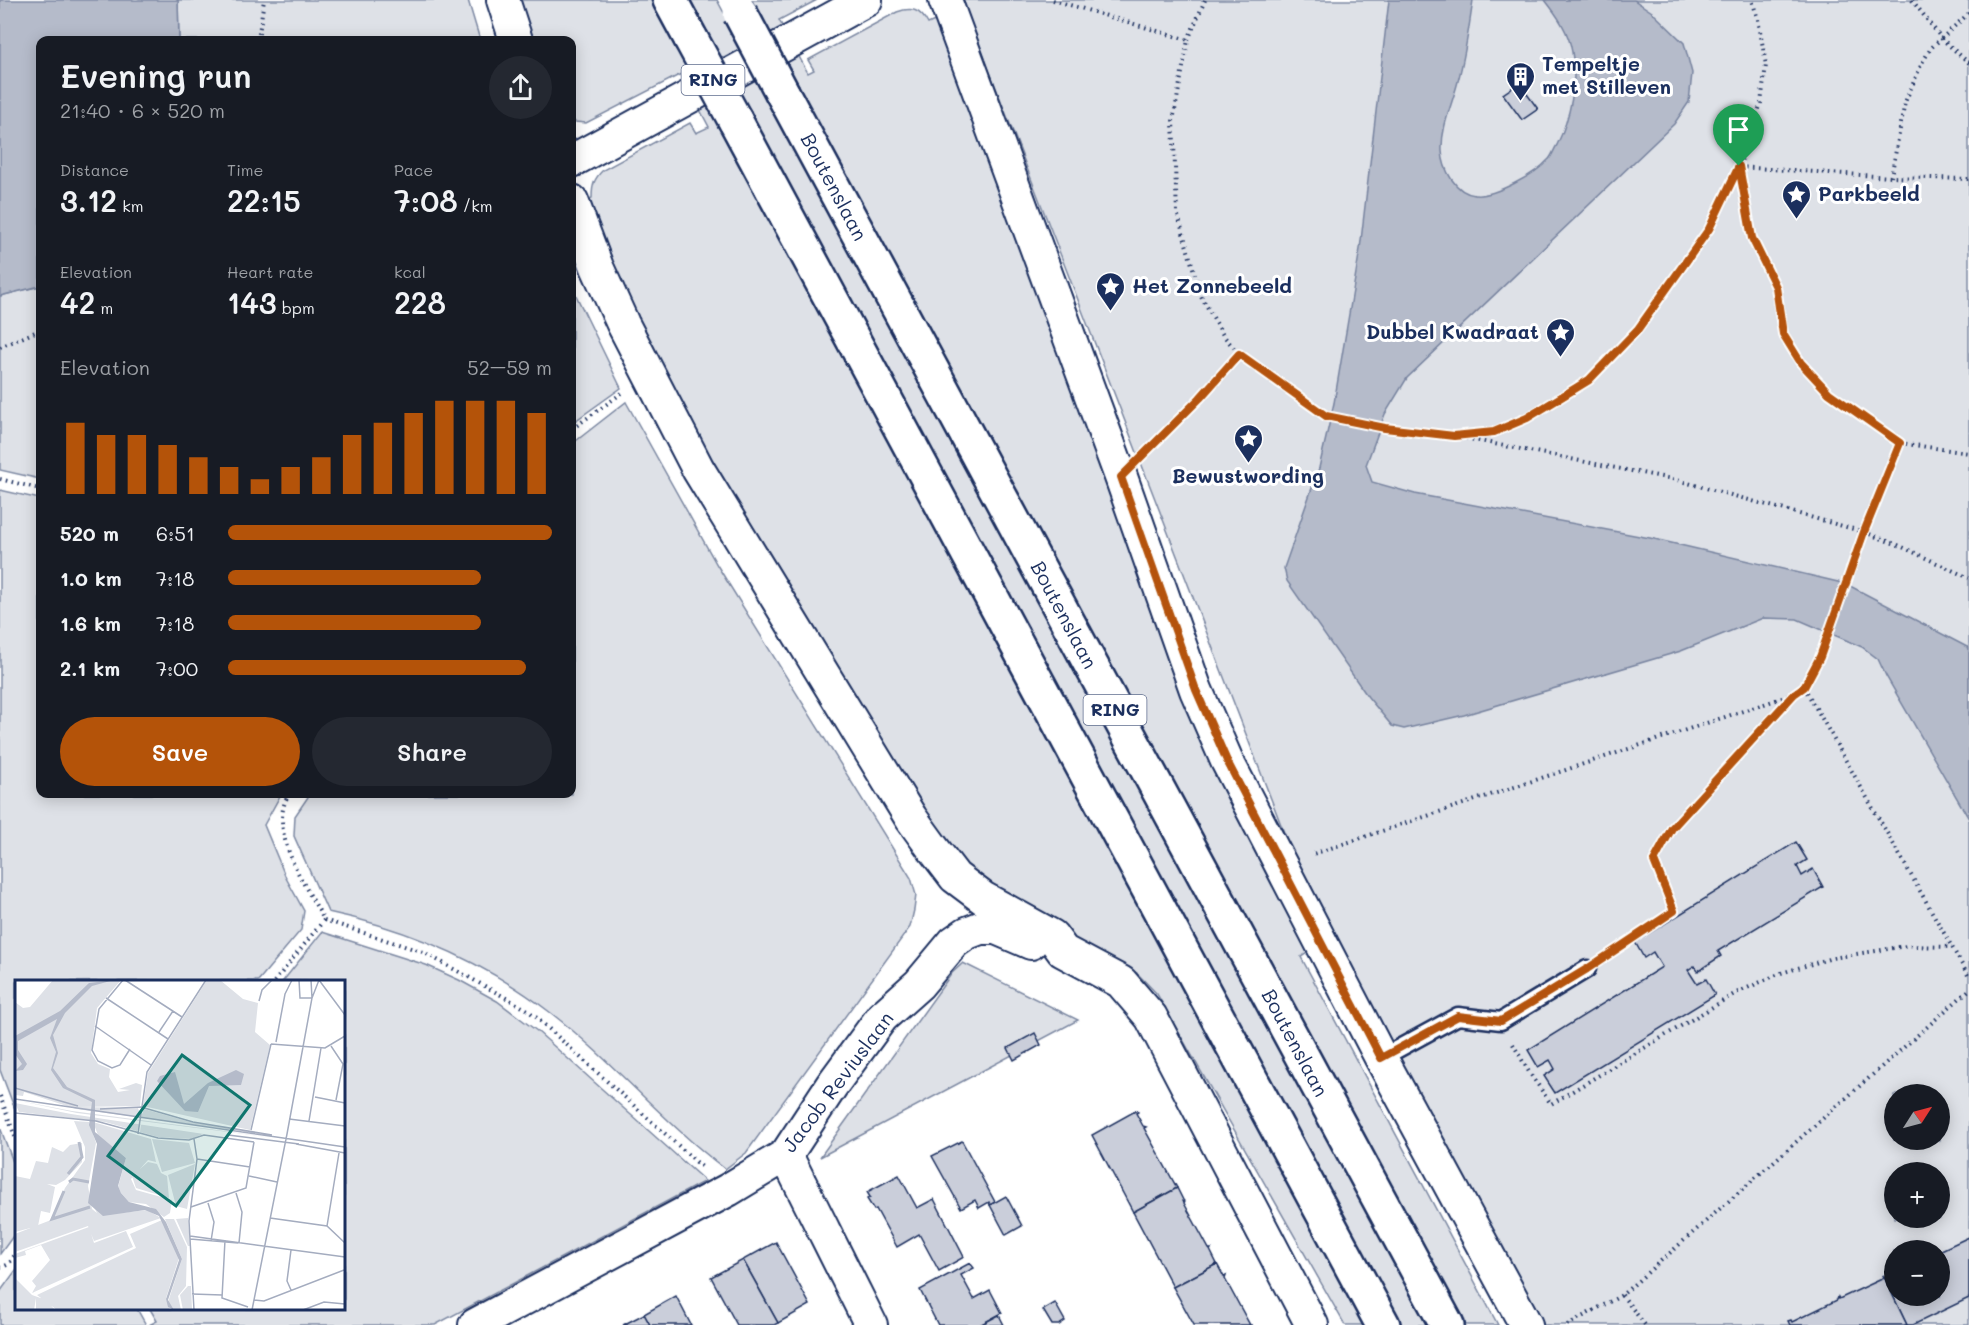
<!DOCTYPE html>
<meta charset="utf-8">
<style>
:root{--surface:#171b24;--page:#242831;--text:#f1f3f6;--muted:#9ea1a6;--accent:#b45309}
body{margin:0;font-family:Mali,sans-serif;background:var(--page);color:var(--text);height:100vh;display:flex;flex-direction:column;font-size:22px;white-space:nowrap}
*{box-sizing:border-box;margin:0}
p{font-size:20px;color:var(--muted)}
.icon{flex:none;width:33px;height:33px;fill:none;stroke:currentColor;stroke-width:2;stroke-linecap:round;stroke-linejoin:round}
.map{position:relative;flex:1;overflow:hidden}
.panel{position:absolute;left:36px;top:36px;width:540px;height:762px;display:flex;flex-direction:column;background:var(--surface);border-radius:12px;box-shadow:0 3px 15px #0003}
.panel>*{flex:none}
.needle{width:39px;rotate:54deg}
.tools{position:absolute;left:1884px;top:1084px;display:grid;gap:12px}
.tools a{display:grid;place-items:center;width:66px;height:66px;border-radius:50%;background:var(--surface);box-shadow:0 3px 15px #0003;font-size:30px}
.pin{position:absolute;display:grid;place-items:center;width:51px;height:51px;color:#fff;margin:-62px -26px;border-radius:50% 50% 50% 0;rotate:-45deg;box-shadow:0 0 6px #0007}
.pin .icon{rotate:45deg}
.round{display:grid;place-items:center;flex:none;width:63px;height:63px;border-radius:32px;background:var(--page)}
.headline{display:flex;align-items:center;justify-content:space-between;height:102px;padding:0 24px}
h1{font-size:33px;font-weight:600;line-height:45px}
.figures{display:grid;grid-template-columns:repeat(3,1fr);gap:9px;height:102px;padding:6px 24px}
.figures div{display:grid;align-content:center}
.figures b{font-size:30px;font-weight:600}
.figures small{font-size:16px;font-weight:400}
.figures p{font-size:16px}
.chart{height:168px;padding:12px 24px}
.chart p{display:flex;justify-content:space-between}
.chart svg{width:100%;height:108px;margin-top:6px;stroke:var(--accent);stroke-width:6}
.primary-button{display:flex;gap:12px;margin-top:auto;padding:12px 24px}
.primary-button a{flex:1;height:69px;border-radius:36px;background:var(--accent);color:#fff;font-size:24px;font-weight:600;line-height:69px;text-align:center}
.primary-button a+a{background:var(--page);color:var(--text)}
ul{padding:0 24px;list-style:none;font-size:20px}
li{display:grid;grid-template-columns:96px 72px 1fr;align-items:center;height:45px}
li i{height:15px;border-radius:8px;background:var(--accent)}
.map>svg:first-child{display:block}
.green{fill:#dee1e7;stroke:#7c88a2;stroke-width:1.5;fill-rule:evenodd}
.water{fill:#b5bbca;stroke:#77839f;stroke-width:1.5}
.building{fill:#caceda;stroke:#1b2f5e;stroke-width:1.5}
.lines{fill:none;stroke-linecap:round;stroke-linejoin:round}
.service-casing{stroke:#1b2f5e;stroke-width:21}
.minor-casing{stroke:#1b2f5e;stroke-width:36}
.primary-casing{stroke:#1b2f5e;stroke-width:38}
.path{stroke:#1b2f5e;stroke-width:4;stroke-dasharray:1.5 4.5;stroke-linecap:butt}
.service{stroke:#fff;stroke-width:16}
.minor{stroke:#fff;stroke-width:32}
.primary{stroke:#fff;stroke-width:33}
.primary-bridge-casing{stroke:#1b2f5e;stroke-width:38;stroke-linecap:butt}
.primary-bridge{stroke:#fff;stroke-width:33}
.route-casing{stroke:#fff;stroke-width:12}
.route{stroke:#b45309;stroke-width:8}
.labels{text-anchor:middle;stroke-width:6;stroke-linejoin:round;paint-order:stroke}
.shield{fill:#fff;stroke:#5f6d8e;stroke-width:1.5}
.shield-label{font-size:18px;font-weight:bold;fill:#1b2f5e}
.poi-label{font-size:20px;font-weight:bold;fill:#1b2f5e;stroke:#fff;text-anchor:start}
.street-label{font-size:20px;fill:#1b2f5e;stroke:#fff}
.inset-river{fill:none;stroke:#b5bbca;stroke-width:3}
.inset-road{fill:none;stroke:#a4acbf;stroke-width:1.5}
.view{fill:#0f766e;fill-opacity:0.15;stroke:#0f766e;stroke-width:3}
.inset-edge{fill:none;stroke:#1b2f5e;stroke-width:3}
</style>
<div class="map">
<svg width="1969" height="1325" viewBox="0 0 1969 1325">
<rect width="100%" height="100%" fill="#fff"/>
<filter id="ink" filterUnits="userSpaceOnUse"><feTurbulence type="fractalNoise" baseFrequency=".0167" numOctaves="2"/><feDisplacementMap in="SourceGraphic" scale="12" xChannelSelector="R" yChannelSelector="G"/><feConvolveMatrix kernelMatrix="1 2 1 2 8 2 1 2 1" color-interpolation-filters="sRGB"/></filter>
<g filter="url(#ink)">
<g class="green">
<path d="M178 0H468L480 40H179Z"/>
<path d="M520 0H654L1366 1325H1345L1157 994 1137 973 988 891 957 864 751 538 673 395 582 201 592 198C592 185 594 179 603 170L690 123 696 133 709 127 681 74 586 123 575 122 572 119V40H533Z"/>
<path d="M689 0H717L1430 1325H1402Z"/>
<path d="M752 0H817L779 20 808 73 814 70 808 60 897 12C912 7 920 9 928 24L939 19 1312 950 1301 957 1498 1325H1465Z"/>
<path d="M962 0H1969V1325H1534L1290 848ZM1894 1095H1940V1140H1894ZM1894 1173H1940V1218H1894ZM1894 1251H1940V1296H1894Z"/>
<path d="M40 286V479L0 470V296Z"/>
<path d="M572 287 621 388 572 423Z"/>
<path d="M626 402 717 565 911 878 916 895 914 910 910 927 746 1153 725 1169C663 1122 613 1061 551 1013 486 963 409 929 328 912L294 836 295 816 310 794H572V444Z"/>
<path d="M0 490 40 499V794H281L264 825 286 878 304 911 301 930 258 981 16 982V1112L0 1070Z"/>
<path d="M322 932 426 965 459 980 497 1001 537 1031 705 1181 435 1325H149L157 1321 150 1309 344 1308V982L283 981Z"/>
<path d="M963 963 1078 1020 820 1157 952 973Z"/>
<path d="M0 1127 16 1170V1232L0 1254Z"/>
<path d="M16 1270V1308L137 1309 146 1325H0V1292Z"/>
</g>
<g class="water">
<path d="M0 0H178L179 40H40V286L0 296Z"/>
<path d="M1389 0H1473C1469 29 1465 57 1457 85 1451 107 1441 128 1442 151 1443 169 1455 193 1475 195 1494 197 1536 174 1548 160 1552 157 1554 149 1557 145 1570 118 1578 82 1572 52 1569 32 1557 15 1545 0H1634L1652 12 1684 43 1692 73 1689 102 1674 124 1407 378 1385 414 1366 465 1372 482 1415 494 1650 538 1838 582 1852 587 1969 648V819L1886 676 1878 659 1862 647 1797 619 1763 618 1681 651 1464 715 1404 729 1392 726 1368 697 1287 581 1284 568 1319 468 1334 403 1360 249Z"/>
</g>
<g class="building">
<path d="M1519 83 1538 109 1522 120 1503 94Z"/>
<path d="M1796 842 1807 860 1797 866 1802 876 1813 869 1823 887 1718 951 1721 956 1698 971 1694 966 1688 970 1697 984 1706 979 1715 995 1555 1093 1544 1076 1555 1069 1550 1060 1538 1067 1528 1050 1662 967 1653 952 1644 958 1635 942Z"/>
<path d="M1035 1033 1041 1045 1014 1060 1008 1048Z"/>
<path d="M1137 1110 1138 1112 1136 1113 1143 1126 1146 1127 1144 1128 1177 1188 1133 1212 1092 1135Z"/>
<path d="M962 1141 995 1202 990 1205 989 1202 979 1208 975 1200 961 1208 932 1156Z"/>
<path d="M899 1175 917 1208 934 1199 964 1257 939 1271 919 1234 897 1247 876 1209 874 1210 867 1199 870 1197 867 1192Z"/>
<path d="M1177 1188 1184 1202 1185 1201 1184 1203 1209 1249H1211L1210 1250 1217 1264 1173 1287 1133 1212Z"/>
<path d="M1006 1196 1022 1226 1006 1235 990 1205Z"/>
<path d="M1969 1237V1298L1913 1325H1907L1883 1275 1885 1277 1894 1272V1296H1940L1939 1251Z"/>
<path d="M776 1242 810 1305 778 1323 743 1260Z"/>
<path d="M743 1260 778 1323 774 1325H737L711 1277Z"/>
<path d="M970 1263 974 1268 961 1275 974 1299 990 1290 1002 1313 980 1325H938L920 1290Z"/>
<path d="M1217 1264 1224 1277 1226 1276 1225 1279 1250 1325H1252H1194L1173 1287Z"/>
<path d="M1883 1275 1907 1325H1790L1788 1321 1791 1320 1792 1322 1837 1300 1838 1297 1839 1299 1884 1278Z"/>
<path d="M676 1296 691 1325H650L644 1314Z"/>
<path d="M1055 1303 1065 1321 1059 1325H1052L1043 1310Z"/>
<path d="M644 1314 650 1325H623Z"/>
<path d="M999 1315 1004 1325H980Z"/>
</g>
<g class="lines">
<defs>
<path id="service" d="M1381 1058 1458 1016 1501 1021 1587 969"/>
<g id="minor">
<path d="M503 0 516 40"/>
<path d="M945 0 1121 477 1196 690 1227 761 1381 1058 1526 1325"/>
<path d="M572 161 866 0"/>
<path d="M572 201 597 267 623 324 698 469 911 818 932 847 955 877 983 898 1052 936 1063 951 1121 982 1151 1017 1312 1325"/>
<path d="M786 1155 871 1325"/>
<path d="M475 1325 728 1190 786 1155 832 1085 882 1017 919 984 954 942 967 933 980 928H996L1031 943"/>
</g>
<g id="primary">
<path d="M670 0 691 39"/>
<path d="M783 94 1447 1325"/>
<path d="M735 120 1383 1325"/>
</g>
</defs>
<use href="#service" class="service-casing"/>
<use href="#minor" class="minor-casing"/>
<use href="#primary" class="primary-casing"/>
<g class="path">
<path d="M1053 0 1188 40 1173 121 1177 212 1201 296 1223 335 1239 354 1326 416 1385 428 1454 436 1677 480 1864 532 1819 657 1804 687 1794 694 1313 854"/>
<path d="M1912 0 1942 39 1969 63"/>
<path d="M258 40 264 0"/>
<path d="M1188 40 1205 0"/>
<path d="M1739 167 1752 238 1776 287 1783 334 1801 363 1829 393 1900 443 1969 453"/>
<path d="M1739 167 1891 177 1969 179"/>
<path d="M1891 177 1905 102 1922 63 1931 48 1969 13"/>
<path d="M0 347 40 330"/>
<path d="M572 429 622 393"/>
<path d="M1458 436 1494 432 1527 418 1589 380 1638 329 1709 229 1739 167 1761 103 1766 65 1758 19 1752 0"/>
<path d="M1900 443 1864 532 1898 545 1969 578"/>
<path d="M1147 452 1200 398 1239 354"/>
<path d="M0 479 40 489"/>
<path d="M1804 687 1969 977"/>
<path d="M324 920 423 952 528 1010 702 1167"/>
<path d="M1607 955 1674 911 1654 861 1672 828 1794 694"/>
<path d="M274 982 324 920C306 886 266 830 289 794"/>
<path d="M1513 1044 1529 1072 1551 1104 1736 993 1781 973 1832 958 1906 946 1952 947"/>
<path d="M0 1096 16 1139"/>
<path d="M0 1268 9 1264 16 1253"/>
<path d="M1622 1295 1645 1325"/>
<path d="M1567 1325 1622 1295 1969 990"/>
</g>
<use href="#service" class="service"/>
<use href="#minor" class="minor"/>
<use href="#primary" class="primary"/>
<defs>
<g id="primary-bridge">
<path d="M740 13 783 94"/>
<path d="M691 39 735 120"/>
</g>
</defs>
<use href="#primary-bridge" class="primary-bridge-casing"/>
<use href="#primary-bridge" class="primary-bridge"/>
</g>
</g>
<g class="lines" filter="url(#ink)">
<defs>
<path id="route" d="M1739 166 1752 238 1776 287 1783 334 1801 363 1829 393 1900 443 1864 532 1820 657 1804 687 1794 694 1672 828 1654 861 1674 911 1587 969 1501 1021 1458 1016 1381 1058 1227 761 1196 690 1121 477 1200 398 1239 354 1326 416 1385 428 1454 436 1494 432 1527 418 1589 380 1638 329 1709 229Z"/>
</defs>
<use href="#route" class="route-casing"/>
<use href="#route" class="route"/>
</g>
<defs>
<symbol id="building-pin" viewBox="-11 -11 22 30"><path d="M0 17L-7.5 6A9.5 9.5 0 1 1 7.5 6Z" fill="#1b2f5e" stroke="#fff"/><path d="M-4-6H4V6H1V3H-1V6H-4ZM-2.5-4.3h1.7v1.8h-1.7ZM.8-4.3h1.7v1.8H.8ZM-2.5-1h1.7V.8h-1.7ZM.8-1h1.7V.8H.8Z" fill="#fff"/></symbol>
<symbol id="sight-pin" viewBox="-11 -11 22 30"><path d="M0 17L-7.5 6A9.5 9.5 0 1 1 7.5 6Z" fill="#1b2f5e" stroke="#fff"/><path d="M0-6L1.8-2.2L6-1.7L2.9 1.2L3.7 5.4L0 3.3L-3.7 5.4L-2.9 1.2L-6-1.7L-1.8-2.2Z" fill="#fff"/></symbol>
</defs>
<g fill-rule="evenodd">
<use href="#building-pin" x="1504" y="60" width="33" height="45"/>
<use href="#sight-pin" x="1780" y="178" width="33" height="45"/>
<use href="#sight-pin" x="1094" y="270" width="33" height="45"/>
<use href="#sight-pin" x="1544" y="316" width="33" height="45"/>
<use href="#sight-pin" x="1232" y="422" width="33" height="45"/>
</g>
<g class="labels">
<g class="shield">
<rect x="681.5" y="65" width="63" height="30" rx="4.5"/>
<rect x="1083.5" y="695" width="63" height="30" rx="4.5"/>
</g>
<g class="shield-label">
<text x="713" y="86">RING</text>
<text x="1115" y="716">RING</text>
</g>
<g class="poi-label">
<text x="1542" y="71">Tempeltje<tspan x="1542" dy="23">met Stilleven</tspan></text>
<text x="1818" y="201">Parkbeeld</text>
<text x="1132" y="293">Het Zonnebeeld</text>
<text x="1539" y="339" text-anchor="end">Dubbel Kwadraat</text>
<text x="1248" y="483" text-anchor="middle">Bewustwording</text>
</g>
<g class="street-label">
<text transform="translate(834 187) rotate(62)" y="7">Boutenslaan</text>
<text transform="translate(1064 615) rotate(62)" y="7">Boutenslaan</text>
<text transform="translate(1295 1043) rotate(62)" y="7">Boutenslaan</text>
<text transform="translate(838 1082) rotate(-53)" y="7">Jacob Reviuslaan</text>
</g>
</g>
<g transform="translate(15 980)">
<rect width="330" height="330" fill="#fff"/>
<path d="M38 0H106L82 28 76 73 83 84 95 89 94 97 103 112 115 110 104 109 121 103 127 105 125 126 62 127 123 128 126 137 129 129 175 142 255 155 61 129 9 112 8 116 0 115V22L8 28 15 27ZM192 0H205L228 19 243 23 240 52 255 65 235 150 128 126 133 93ZM0 120 57 131 261 158 62 133ZM0 123 56 134 222 159 188 154 176 159 143 157 125 152 126 144 122 151 90 142 4 132ZM59 141 74 142 81 163 73 206 77 229 82 233 78 225 82 220 92 227 87 235 132 230 146 238 79 261 73 246 0 272V254L36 240 50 208 70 180V167ZM78 142 136 159 141 182 133 180 116 199 121 210 157 220 155 233 149 237 131 224 114 222 106 213 103 207 111 178 83 155ZM137 159 174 163 180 183 147 192ZM67 163V182L50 200 41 205 32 204 40 207 35 233 26 231 23 246 0 252V196L15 199 21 181 33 183 37 167 48 172 55 165ZM133 182 142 184 146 193 152 196 154 218 121 208 117 196ZM180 184 172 229 161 226 153 195ZM173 238 175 266H173L161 239ZM150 239H159L172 267 171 306 163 316 166 330H159L153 322 167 279ZM147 240 164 278 151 318 155 330H42L22 315 121 268 115 254ZM74 247 79 263 111 251 118 267 17 313 21 306 17 301 35 280 26 265 10 271 11 275 0 278V274ZM0 298 17 315 31 320 40 330H21V318L19 330H0ZM173 306H176L177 330H168L165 315Z" fill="#dee1e7"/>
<path d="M99 0 77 6 50 33 38 55 43 73 38 88 52 107 80 120V152L111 178 103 206 106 213 114 222 141 229 151 242 167 279 153 320 159 330 153 327 151 319 164 280 144 236 130 230 88 236 73 223 82 164 74 145 77 122 48 108 36 90 41 72 35 58 42 39 3 61V70L12 84 8 90 0 91 7 84 0 74V56L45 31 74 3ZM221 90 229 94 226 105 194 106 183 132 170 131 142 101 145 96 160 92 169 124 193 103Z" fill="#b5bbca"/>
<path class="inset-river" d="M53 194 67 177 64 162M54 202 58 199 74 202M49 211 37 239 75 227"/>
<path class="inset-road" d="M108 0 84 29 77 70 83 81 97 88 105 85 115 69M110 0 167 37M284 0 285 18H297M304 0 330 35M91 18 153 59M297 18 304 0M244 21 247 10 257 0M80 46 136 85M144 52 158 31M261 62 270 14 277 0M256 64 310 68 330 56M316 66 328 84 321 120M0 108 63 126M300 117 330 123M0 119 330 167M85 129 126 127 178 142 257 155M0 133 81 141 143 158 174 160 189 155 239 162M274 139 330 146M294 141 306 68M236 150 256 64M123 154 132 92 191 0M213 155 284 164M179 159 182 179 174 241 179 330M281 164 330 173M182 179 235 187M234 196 262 202M221 213 227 232 224 263M193 223 199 242 196 261M176 227 231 208 239 162M255 238 312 246 330 263M312 246 324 173M175 256 330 277M175 259 223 263M210 260 207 318 233 327M276 310 272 301 276 270M177 314 207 315M239 320 249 321 329 290M237 330 272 154 297 18 296 0M288 330 309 322 330 324"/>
<path class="view" d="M167 75 235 125 161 226 93 176Z"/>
<rect width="330" height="330" class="inset-edge"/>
</g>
</svg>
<div class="tools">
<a><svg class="needle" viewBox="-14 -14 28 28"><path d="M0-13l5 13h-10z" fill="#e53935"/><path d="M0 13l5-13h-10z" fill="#9ea1a6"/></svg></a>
<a>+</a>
<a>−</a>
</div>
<div class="pin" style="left:1739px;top:166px;background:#1e9e55"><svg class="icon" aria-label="arrive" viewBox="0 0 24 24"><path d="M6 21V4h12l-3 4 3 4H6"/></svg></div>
<section class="panel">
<div class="headline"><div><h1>Evening run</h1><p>21:40 · 6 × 520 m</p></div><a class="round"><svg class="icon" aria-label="share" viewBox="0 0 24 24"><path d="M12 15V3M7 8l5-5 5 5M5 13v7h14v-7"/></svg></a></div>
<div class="figures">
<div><p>Distance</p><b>3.12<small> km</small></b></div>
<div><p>Time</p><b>22:15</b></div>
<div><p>Pace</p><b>7:08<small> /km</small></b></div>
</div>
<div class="figures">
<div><p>Elevation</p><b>42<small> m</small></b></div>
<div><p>Heart rate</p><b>143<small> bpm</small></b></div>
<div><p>kcal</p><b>228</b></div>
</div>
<div class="chart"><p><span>Elevation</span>52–59 m</p>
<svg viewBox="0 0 160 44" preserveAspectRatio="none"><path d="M5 44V15M15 44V20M25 44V20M35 44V24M45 44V29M55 44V33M65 44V38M75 44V33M85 44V29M95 44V20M105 44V15M115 44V11M125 44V6M135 44V6M145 44V6M155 44V11"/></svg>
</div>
<ul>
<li><b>520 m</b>6:51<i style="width:100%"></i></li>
<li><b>1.0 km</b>7:18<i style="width:78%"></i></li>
<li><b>1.6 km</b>7:18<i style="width:78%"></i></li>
<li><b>2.1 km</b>7:00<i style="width:92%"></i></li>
</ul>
<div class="primary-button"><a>Save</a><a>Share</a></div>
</section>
</div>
